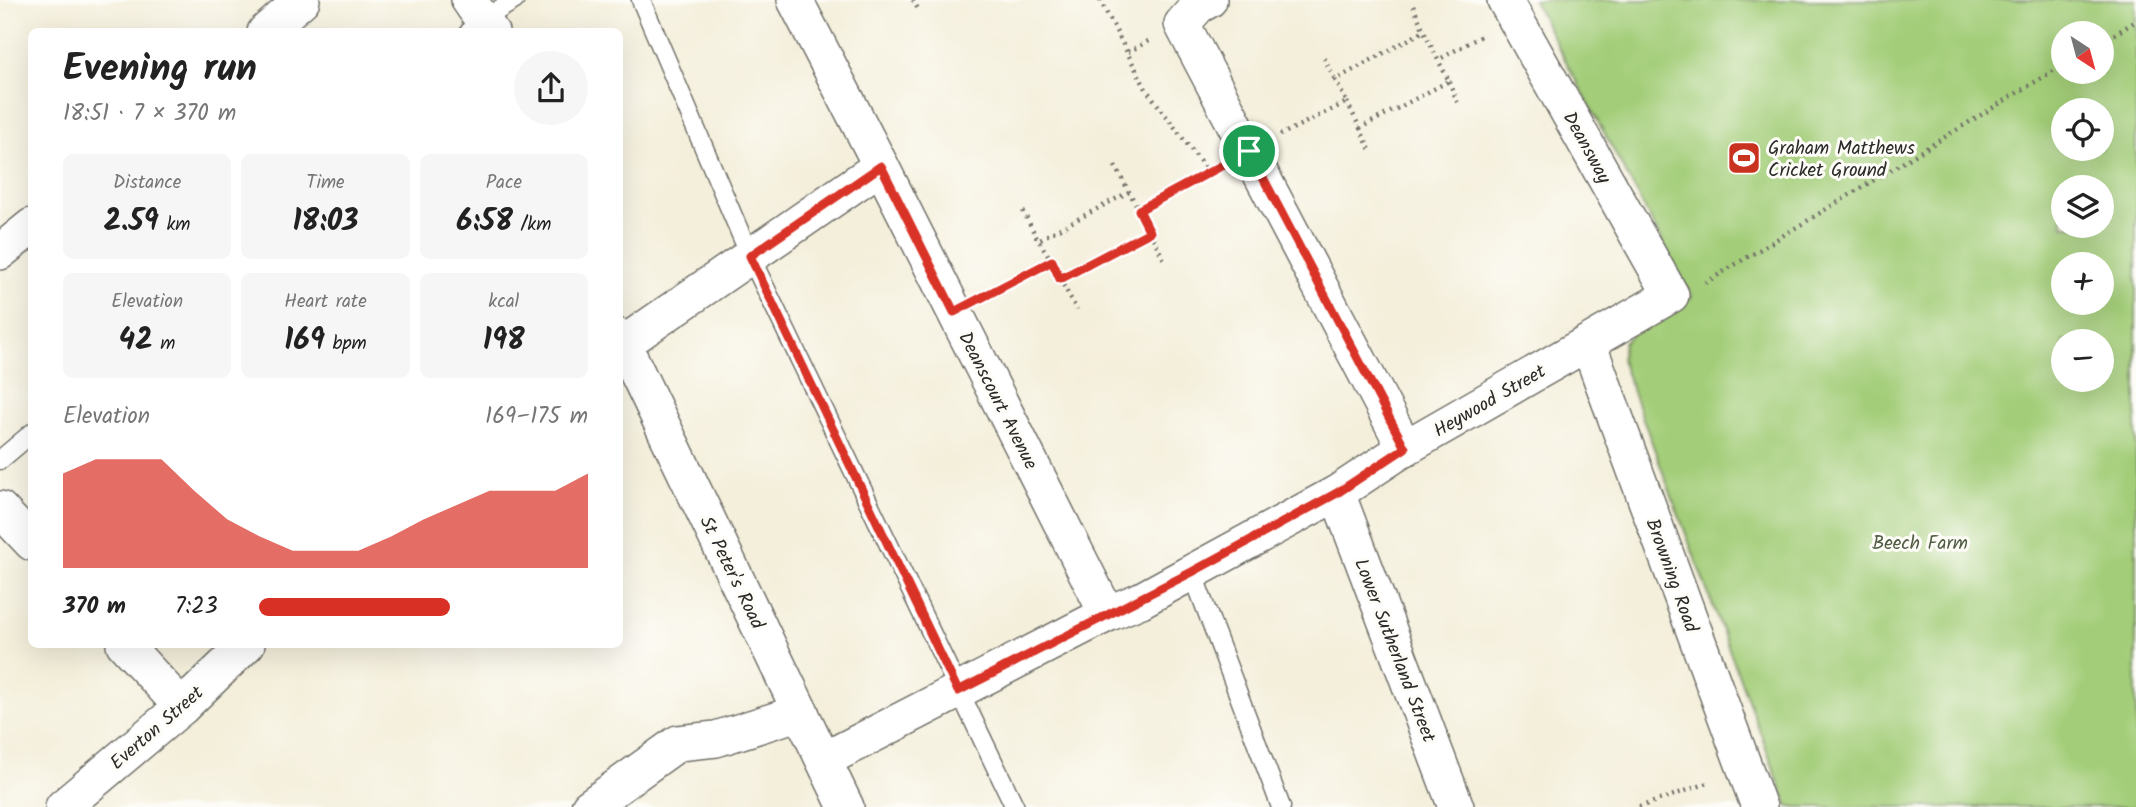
<!DOCTYPE html>
<meta charset="utf-8">
<style>
:root{--surface:#fff;--page:#f6f6f6;--text:#222;--muted:#767676;--accent:#d93025}
body{margin:0;font-family:Kalam,sans-serif;background:var(--page);color:var(--text);height:100vh;display:flex;flex-direction:column;font-size:26px;white-space:nowrap}
*{box-sizing:border-box;margin:0}
p{font-size:23px;color:var(--muted)}
.icon{flex:none;width:38px;height:38px;fill:none;stroke:currentColor;stroke-width:2;stroke-linecap:round;stroke-linejoin:round}
.map{position:relative;flex:1;overflow:hidden}
.sheet{position:absolute;left:28px;top:28px;width:595px;height:620px;display:flex;flex-direction:column;background:var(--surface);border-radius:10px;box-shadow:0 7px 28px #0002}
.sheet>*{flex:none}
.needle{width:46px;rotate:144deg}
.tools{position:absolute;left:2051px;top:21px;display:grid;gap:14px}
.tools a{display:grid;place-items:center;width:63px;height:63px;border-radius:50%;background:var(--surface);box-shadow:0 7px 28px #0002;font-size:35px}
.pin{position:absolute;display:grid;place-items:center;width:60px;height:60px;color:#fff;margin:-30px;border:4px solid #fff;border-radius:50%;box-shadow:0 2px 7px #0007}
.round{display:grid;place-items:center;flex:none;width:74px;height:74px;border-radius:37px;background:var(--page)}
.headline{display:flex;align-items:center;justify-content:space-between;height:119px;padding:0 35px}
h1{font-size:38px;font-weight:700;line-height:52px}
.stats{display:grid;grid-template-columns:repeat(3,1fr);gap:10px;height:119px;padding:7px 35px}
.stats div{display:grid;align-content:center;border-radius:10px;background:var(--page);text-align:center}
.stats b{font-size:30px;font-weight:700}
.stats small{font-size:19px;font-weight:400}
.stats p{font-size:19px}
.chart{height:196px;padding:14px 35px}
.chart p{display:flex;justify-content:space-between}
.chart svg{width:100%;height:126px;margin-top:7px;fill:var(--accent);opacity:.7}
ul{padding:0 35px;list-style:none;font-size:23px}
li{display:grid;grid-template-columns:112px 84px 1fr;align-items:center;height:52px}
li i{height:18px;border-radius:9px;background:var(--accent)}
.map>svg:first-child{display:block}
.green{fill:#a3cd78;stroke:#677c52;stroke-width:2;fill-rule:evenodd}
.lines{fill:none;stroke-linecap:round;stroke-linejoin:round}
.service-casing{stroke:#717069;stroke-width:21}
.minor-casing{stroke:#717069;stroke-width:38}
.path{stroke:#717069;stroke-width:4.5;stroke-dasharray:2 5;stroke-linecap:butt}
.service{stroke:#fff;stroke-width:18}
.minor{stroke:#fff;stroke-width:35}
.route-casing{stroke:#fff;stroke-width:14}
.route{stroke:#d93025;stroke-width:9}
.labels{text-anchor:middle;stroke-width:6;stroke-linejoin:round;paint-order:stroke}
.street-label{font-size:19px;fill:#2b2b2b;stroke:#fdfcf7}
.poi-label{font-size:19px;fill:#2b2b2b;stroke:#fdfcf7;text-anchor:start}
.park-label{font-size:19px;fill:#4f5c42;stroke:#fdfcf7}
</style>
<div class="map">
<svg width="2136" height="807" viewBox="0 0 2136 807">
<rect width="100%" height="100%" fill="#fdfcf7"/>
<filter id="ink" filterUnits="userSpaceOnUse"><feTurbulence type="fractalNoise" baseFrequency=".0143" numOctaves="2"/><feDisplacementMap in="SourceGraphic" scale="14" xChannelSelector="R" yChannelSelector="G"/><feConvolveMatrix kernelMatrix="1 2 1 2 8 2 1 2 1" color-interpolation-filters="sRGB"/></filter>
<filter id="wash" filterUnits="userSpaceOnUse"><feTurbulence type="fractalNoise" baseFrequency=".00686" numOctaves="4" result="noise"/><feDisplacementMap in="SourceGraphic" scale="28" xChannelSelector="R" yChannelSelector="G"/><feGaussianBlur stdDeviation="1.57" result="paint"/><feColorMatrix in="noise" values="0 0 0 0 0 0 0 0 0 0 0 0 0 0 0 0 0 1.4 0 .05"/><feComposite in="paint" operator="in"/></filter>
<g filter="url(#wash)">
<rect width="100%" height="100%" fill="#f4efdb"/>
<path class="green" d="M1533 0H2136V807H1788L1621 360 1624 342 1635 332 1692 297ZM2063 33H2102V72H2063ZM2063 110H2102V149H2063ZM2063 187H2102V226H2063ZM2063 264H2102V303H2063ZM2063 341H2102V380H2063Z"/>
</g>
<g filter="url(#ink)">
<g class="lines">
<defs>
<g id="service">
<path d="M641 0 750 256 1015 807"/>
<path d="M469 32 483 19 515 0"/>
<path d="M0 460 32 433"/>
<path d="M1192 572 1281 807"/>
</g>
<g id="minor">
<path d="M469 0 491 32"/>
<path d="M795 0 881 166 1107 614"/>
<path d="M1209 0 1198 6 1182 24 1405 448"/>
<path d="M265 32 302 0"/>
<path d="M0 252 32 226"/>
<path d="M620 337 846 807"/>
<path d="M1588 343 1759 807"/>
<path d="M620 346 881 166"/>
<path d="M1337 493 1456 807"/>
<path d="M0 509 32 543"/>
<path d="M124 644 182 707"/>
<path d="M824 760 1107 614 1141 600 1337 493 1405 448 1671 295 1505 0"/>
<path d="M63 807 182 707 247 644"/>
<path d="M589 807 678 743 716 739 801 712"/>
</g>
</defs>
<use href="#service" class="service-casing"/>
<use href="#minor" class="minor-casing"/>
<g class="path">
<path d="M913 0 918 9"/>
<path d="M1100 0 1146 89 1208 172"/>
<path d="M1413 6 1424 31"/>
<path d="M2102 42 2136 21"/>
<path d="M1128 52 1152 39"/>
<path d="M1324 58 1335 80"/>
<path d="M1449 81 1458 104"/>
<path d="M1347 102 1360 128 1449 81 1438 60"/>
<path d="M1360 128 1370 150"/>
<path d="M1280 135 1347 102 1335 80 1424 31 1438 60 1483 35"/>
<path d="M1115 166 1139 210"/>
<path d="M1023 211 1038 240"/>
<path d="M1150 232 1165 262"/>
<path d="M1052 261 1038 240 1129 192"/>
<path d="M1060 279 1077 310"/>
<path d="M1705 283 2063 65"/>
<path d="M986 295 1052 261 1060 279 1150 232 1139 210 1219 166"/>
<path d="M1639 807 1711 782"/>
</g>
<use href="#service" class="service"/>
<use href="#minor" class="minor"/>
</g>
</g>
<g class="lines" filter="url(#ink)">
<defs>
<path id="route" d="M1249 151 1405 448 1337 493 1192 572 958 691 750 256 881 166 954 312 1052 261 1060 279 1150 232 1139 210Z"/>
</defs>
<use href="#route" class="route-casing"/>
<use href="#route" class="route"/>
</g>
<defs>
<symbol id="stadium-square" viewBox="-11 -11 22 22"><rect x="-9" y="-9" width="18" height="18" rx="4" fill="#c8321e" stroke="#fdfcf7"/><path d="M0-5a6.5 5 0 1 0 0 10a6.5 5 0 1 0 0-10ZM-3.5-1.8h7v3.6h-7Z" fill="#fff"/></symbol>
</defs>
<g fill-rule="evenodd">
<use href="#stadium-square" x="1725" y="139" width="38" height="38"/>
</g>
<g class="labels">
<g class="street-label">
<text transform="translate(1588 147) rotate(61)" y="7">Deansway</text>
<text transform="translate(999 400) rotate(63)" y="7">Deanscourt Avenue</text>
<text transform="translate(1489 400) rotate(-30)" y="7">Heywood Street</text>
<text transform="translate(733 572) rotate(64)" y="7">St Peter's Road</text>
<text transform="translate(1673 575) rotate(70)" y="7">Browning Road</text>
<text transform="translate(1396 650) rotate(69)" y="7">Lower Sutherland Street</text>
<text transform="translate(156 727) rotate(-41)" y="7">Everton Street</text>
</g>
<g class="poi-label">
<text x="1768" y="154">Graham Matthews<tspan x="1768" dy="22">Cricket Ground</tspan></text>
</g>
<g class="park-label">
<text x="1920" y="549">Beech Farm</text>
</g>
</g>
</svg>
<div class="tools">
<a><svg class="needle" viewBox="-14 -14 28 28"><path d="M0-13l5 13h-10z" fill="#e53935"/><path d="M0 13l5-13h-10z" fill="#767676"/></svg></a>
<a><svg class="icon" aria-label="locate" viewBox="0 0 24 24"><circle cx="12" cy="12" r="6"/><path d="M12 2v4M12 18v4M2 12h4M18 12h4"/></svg></a>
<a><svg class="icon" aria-label="layers" viewBox="0 0 24 24"><path d="M12 4l9 5-9 5-9-5zM3 14l9 5 9-5"/></svg></a>
<a>+</a>
<a>−</a>
</div>
<div class="pin" style="left:1249px;top:151px;background:#1e9e55"><svg class="icon" aria-label="arrive" viewBox="0 0 24 24"><path d="M6 21V4h12l-3 4 3 4H6"/></svg></div>
<section class="sheet">
<div class="headline"><div><h1>Evening run</h1><p>18:51 · 7 × 370 m</p></div><a class="round"><svg class="icon" aria-label="share" viewBox="0 0 24 24"><path d="M12 15V3M7 8l5-5 5 5M5 13v7h14v-7"/></svg></a></div>
<div class="stats">
<div><p>Distance</p><b>2.59<small> km</small></b></div>
<div><p>Time</p><b>18:03</b></div>
<div><p>Pace</p><b>6:58<small> /km</small></b></div>
</div>
<div class="stats">
<div><p>Elevation</p><b>42<small> m</small></b></div>
<div><p>Heart rate</p><b>169<small> bpm</small></b></div>
<div><p>kcal</p><b>198</b></div>
</div>
<div class="chart"><p><span>Elevation</span>169–175 m</p>
<svg viewBox="0 0 160 44" preserveAspectRatio="none"><path d="M0 44V11L10 6L20 6L30 6L40 17L50 27L60 33L70 38L80 38L90 38L100 33L110 27L120 22L130 17L140 17L150 17L160 11V44z"/></svg>
</div>
<ul>
<li><b>370 m</b>7:23<i style="width:58%"></i></li>
</ul>
</section>
</div>
